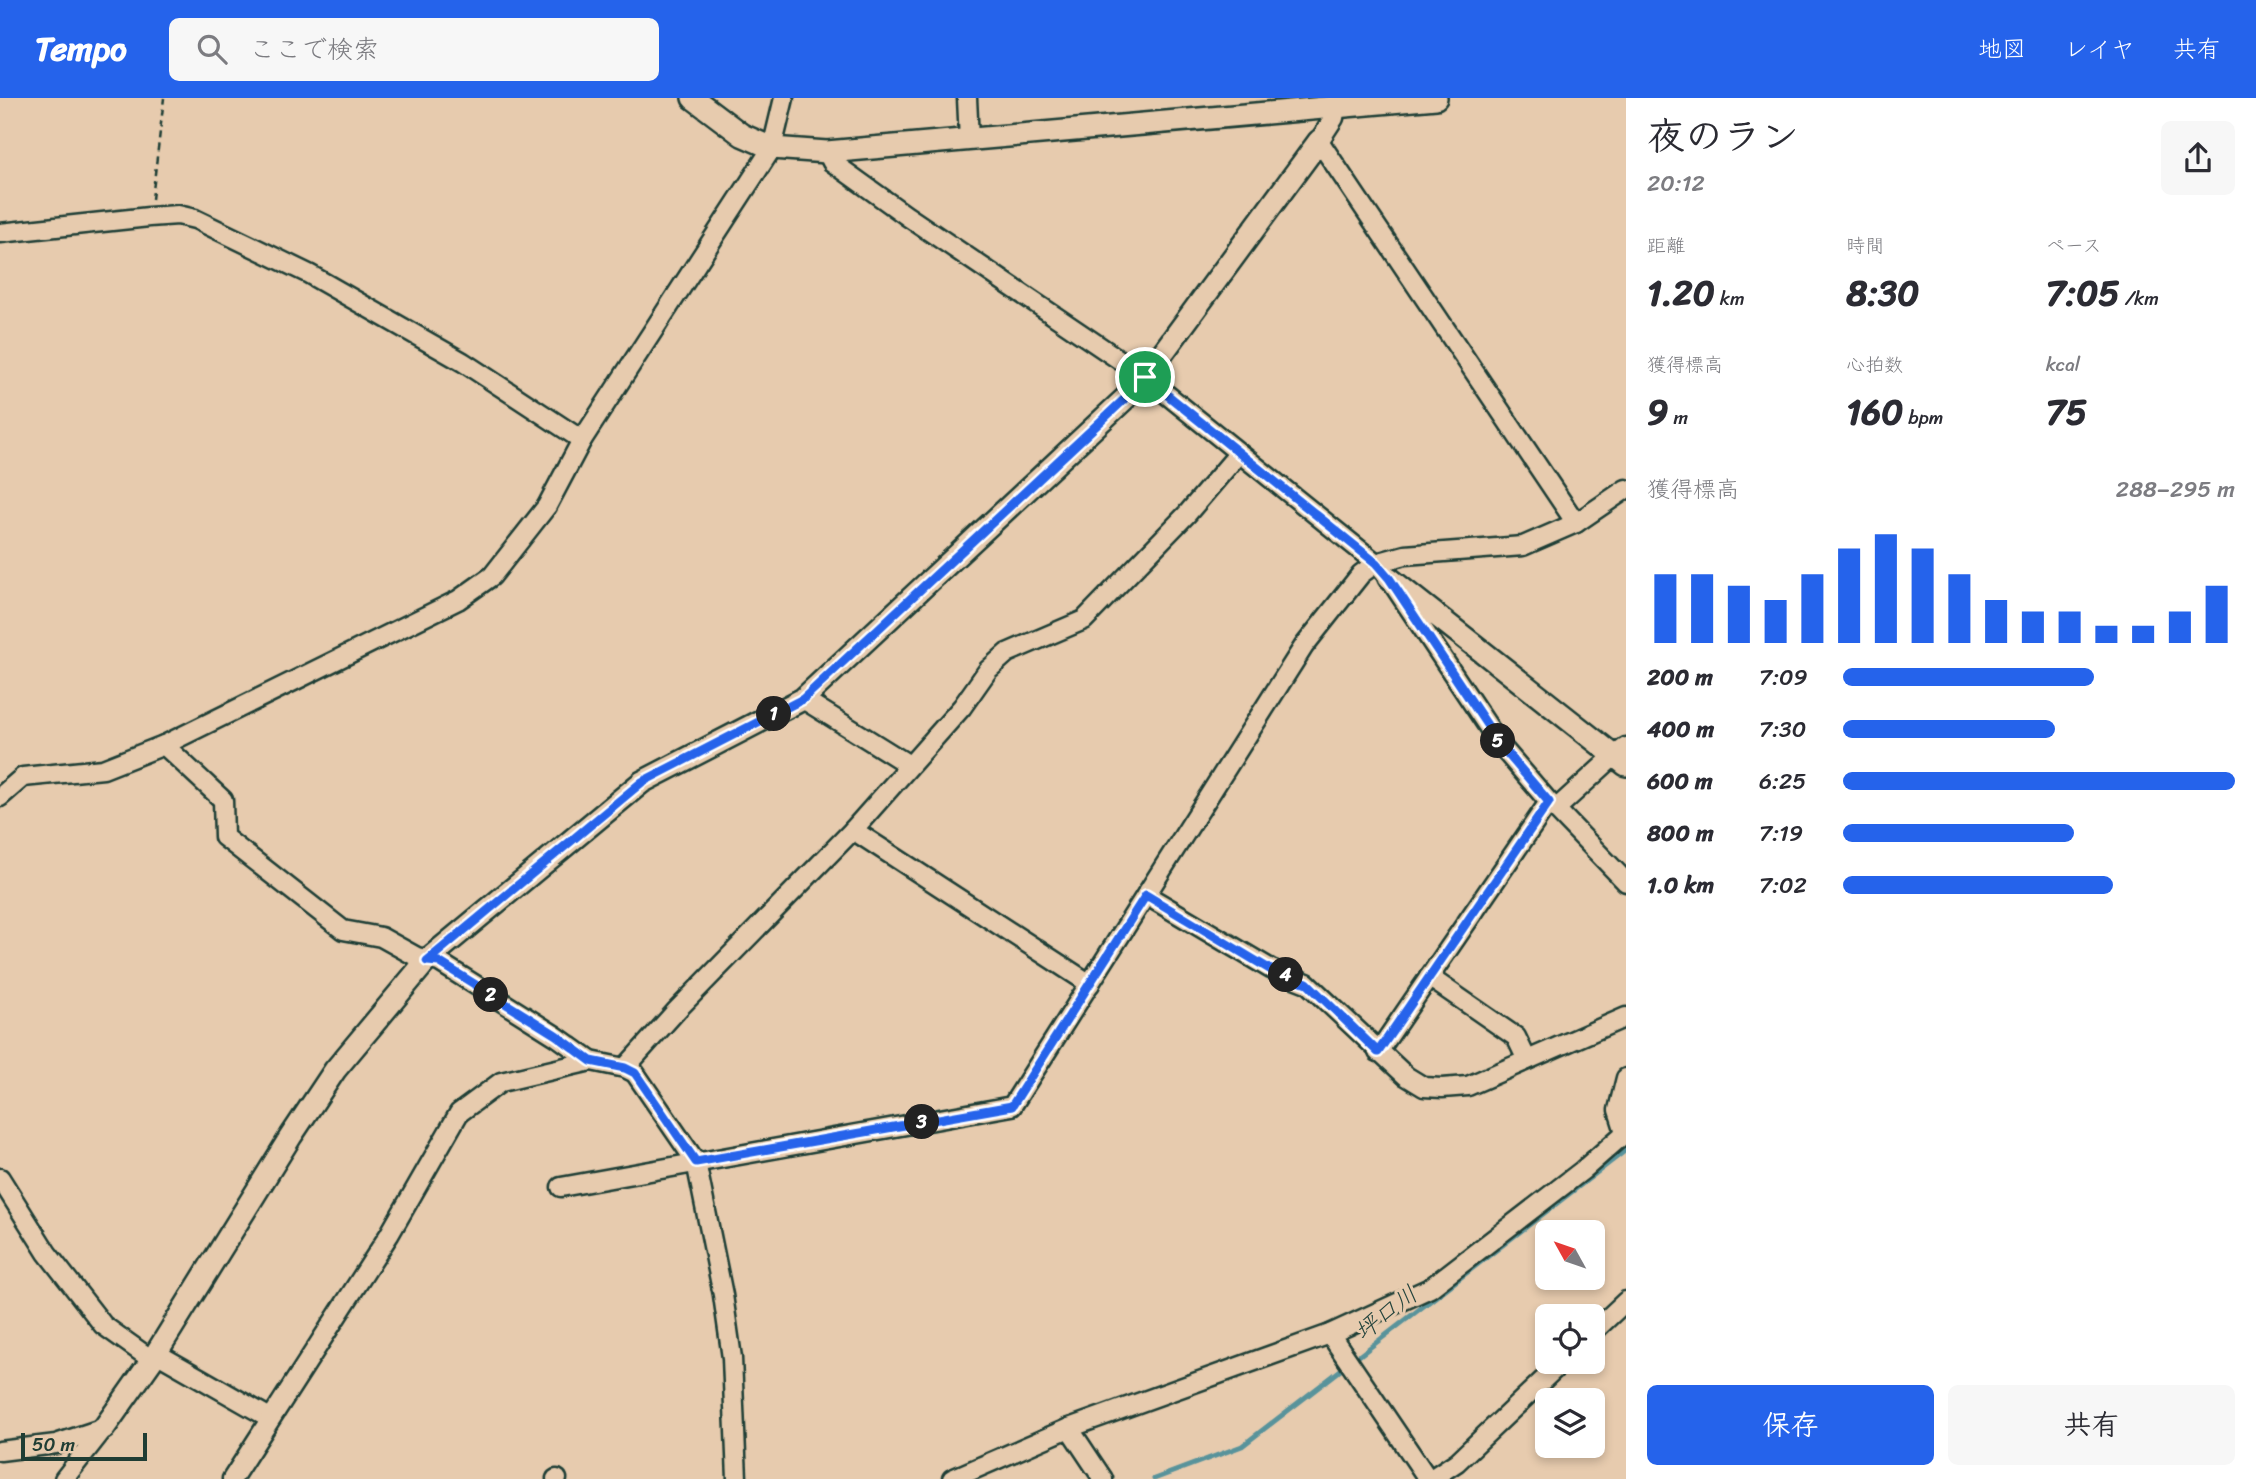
<!DOCTYPE html>
<html lang="ja">
<meta charset="utf-8">
<style>
:root{--surface:#fff;--page:#f7f7f7;--text:#2b2b33;--muted:#7c7c81;--accent:#2563eb}
body{margin:0;font-family:Sriracha,"Klee One",sans-serif;background:var(--page);color:var(--text);height:100vh;display:flex;flex-direction:column;font-size:26px;white-space:nowrap}
*{box-sizing:border-box;margin:0}
p{font-size:23px;color:var(--muted)}
.icon{flex:none;width:38px;height:38px;fill:none;stroke:currentColor;stroke-width:2;stroke-linecap:round;stroke-linejoin:round}
.map{position:relative;flex:1;overflow:hidden}
.details{display:flex;flex-direction:column;background:var(--surface);width:630px}
.details>*{flex:none}
.needle{width:46px;rotate:310deg}
.fabs{position:absolute;left:1535px;top:1122px;display:grid;gap:14px}
.fabs a{display:grid;place-items:center;width:70px;height:70px;border-radius:10px;background:var(--surface);box-shadow:0 4px 10px #0003;font-size:35px}
.scale{position:absolute;left:21px;bottom:18px;width:126px;box-sizing:border-box;padding-left:7px;border:4px solid #1f3d34;border-top:0;font-size:19px;line-height:24px;white-space:nowrap;color:#1f3d34;-webkit-text-stroke:5px #e7cbae;paint-order:stroke}
.pin{position:absolute;display:grid;place-items:center;width:60px;height:60px;color:#fff;margin:-30px;border:4px solid #fff;border-radius:50%;box-shadow:0 2px 7px #0007}
.km{position:absolute;width:35px;height:35px;margin:-18px;border-radius:50%;background:#222;color:#fff;font-size:19px;line-height:35px;text-align:center}
.round{display:grid;place-items:center;flex:none;width:74px;height:74px;border-radius:10px;background:var(--page)}
.head{display:flex;align-items:center;justify-content:space-between;height:119px;padding:0 21px}
h1{font-size:38px;font-weight:800;line-height:52px}
.metrics{display:grid;grid-template-columns:repeat(3,1fr);gap:10px;height:119px;padding:7px 21px}
.metrics div{display:grid;align-content:center}
.metrics b{font-size:35px;font-weight:800}
.metrics small{font-size:19px;font-weight:400}
.metrics p{font-size:19px}
.chart{height:196px;padding:14px 21px}
.chart p{display:flex;justify-content:space-between}
.chart svg{width:100%;height:126px;margin-top:7px;stroke:var(--accent);stroke-width:6}
.primary-button{display:flex;gap:14px;margin-top:auto;padding:14px 21px}
.primary-button a{flex:1;height:80px;border-radius:10px;background:var(--accent);color:#fff;font-size:28px;font-weight:800;line-height:80px;text-align:center}
.primary-button a+a{background:var(--page);color:var(--text)}
ul{padding:0 21px;list-style:none;font-size:23px}
li{display:grid;grid-template-columns:112px 84px 1fr;align-items:center;height:52px}
li i{height:18px;border-radius:9px;background:var(--accent)}
header{display:flex;align-items:center;gap:42px;box-sizing:border-box;height:98px;padding:0 35px;background:var(--accent);color:#fff}
header strong{font-size:33px}
nav{display:flex;gap:38px;margin-inline-start:auto;font-size:24px}
.search{width:490px;height:63px;background:var(--page);display:flex;align-items:center;gap:18px;box-sizing:border-box;padding:0 24px;border-radius:10px;color:var(--muted);font-size:26px}
main{display:flex;flex:1;min-height:0}
.map>svg:first-child{display:block}
.lines{fill:none;stroke-linecap:round;stroke-linejoin:round}
.stream{stroke:#59939b;stroke-width:5}
.minor-casing{stroke:#1f3d34;stroke-width:23}
.tertiary-casing{stroke:#1f3d34;stroke-width:26}
.path{stroke:#1f3d34;stroke-width:2.5;stroke-dasharray:7 5;stroke-linecap:butt}
.minor{stroke:#e7cbae;stroke-width:18}
.tertiary{stroke:#e7cbae;stroke-width:21}
.route-casing{stroke:#fff;stroke-width:14}
.route{stroke:#2563eb;stroke-width:9}
.labels{text-anchor:middle;stroke-width:6;stroke-linejoin:round;paint-order:stroke}
.water-label{font-size:24px;font-style:italic;fill:#24443d;stroke:#e7cbae}
</style>
<header>
<strong>Tempo</strong>
<div class="search"><svg class="icon" aria-label="search" viewBox="0 0 24 24"><circle cx="10" cy="10" r="6"/><path d="M15 15l6 6"/></svg>ここで検索</div>
<nav><a>地図</a><a>レイヤ</a><a>共有</a></nav>
</header>
<main>
<div class="map">
<svg width="1626" height="1381" viewBox="0 0 1626 1381">
<rect width="100%" height="100%" fill="#e7cbae"/>
<filter id="ink" filterUnits="userSpaceOnUse"><feTurbulence type="fractalNoise" baseFrequency=".0143" numOctaves="2"/><feDisplacementMap in="SourceGraphic" scale="14" xChannelSelector="R" yChannelSelector="G"/><feConvolveMatrix kernelMatrix="1 2 1 2 8 2 1 2 1" color-interpolation-filters="sRGB"/></filter>
<g filter="url(#ink)">
<g class="lines">
<path class="stream" d="M1154 1381 1242 1348 1626 1052"/>
<defs>
<g id="minor">
<path d="M967 0 969 42"/>
<path d="M1336 9 1334 20 1319 43 1576 425"/>
<path d="M827 54 832 64 907 118 1145 279 1376 465 1389 480 1501 648 1549 704 1626 784"/>
<path d="M0 135 149 119 178 117 195 121 309 176 463 264 582 342"/>
<path d="M803 601 909 667"/>
<path d="M164 647 223 702 224 739 343 832 381 839 417 859 439 864 556 938 591 963 625 970 635 975 696 1064 723 1197 732 1260 737 1381"/>
<path d="M0 699 23 679 103 671 164 647 458 502 492 478 547 408 582 342 772 50 784 0"/>
<path d="M1556 711 1614 658 1626 649"/>
<path d="M853 732 1090 886"/>
<path d="M1146 797 1271 871 1307 885 1406 978 1424 989 1442 990 1468 988 1626 919"/>
<path d="M1429 879 1516 939 1527 962"/>
<path d="M1378 954 1549 704"/>
<path d="M625 970 677 912 853 732 962 609 988 572 1007 555 1084 522 1187 416 1239 355"/>
<path d="M1626 980 1618 1012 1626 1037"/>
<path d="M0 1080 47 1155 103 1227 152 1262"/>
<path d="M561 1089 1012 1008 1304 548 1361 476 1376 465 1405 457 1523 448 1576 425 1626 391"/>
<path d="M1592 1235 1626 1203"/>
<path d="M1330 1236 1428 1381"/>
<path d="M156 1255 270 1320"/>
<path d="M1069 1330 1103 1381"/>
<path d="M0 1353 56 1346 104 1330 64 1381"/>
<path d="M232 1381 389 1137 459 1015 501 984 591 963"/>
<path d="M556 1381H557"/>
<path d="M952 1381 1069 1330 1330 1236 1430 1190 1583 1072 1625 1035"/>
<path d="M1431 1381 1457 1364 1562 1264"/>
</g>
<g id="tertiary">
<path d="M693 0 742 37 772 50 827 54 1436 0"/>
<path d="M1389 480 1626 667"/>
<path d="M104 1330 152 1262 291 1038 335 972 427 862 642 684 803 601 1130 296 1145 279 1319 43"/>
</g>
</defs>
<use href="#minor" class="minor-casing"/>
<use href="#tertiary" class="tertiary-casing"/>
<path class="path" d="M152 101 164 0"/>
<use href="#minor" class="minor"/>
<use href="#tertiary" class="tertiary"/>
</g>
</g>
<g class="lines" filter="url(#ink)">
<defs>
<path id="route" d="M1145 279 1376 465 1389 480 1501 648 1549 704 1378 954 1307 885 1271 872 1146 797 1012 1008 696 1064 635 975 625 970 591 963 556 937 439 864 427 863 642 684 803 601 1130 296Z"/>
</defs>
<use href="#route" class="route-casing"/>
<use href="#route" class="route"/>
</g>
<g class="labels">
<g class="water-label">
<text transform="translate(1386 1215) rotate(-38)" y="8">坪口川</text>
</g>
</g>
</svg>
<div class="fabs">
<a><svg class="needle" viewBox="-14 -14 28 28"><path d="M0-13l5 13h-10z" fill="#e53935"/><path d="M0 13l5-13h-10z" fill="#7c7c81"/></svg></a>
<a><svg class="icon" aria-label="locate" viewBox="0 0 24 24"><circle cx="12" cy="12" r="6"/><path d="M12 2v4M12 18v4M2 12h4M18 12h4"/></svg></a>
<a><svg class="icon" aria-label="layers" viewBox="0 0 24 24"><path d="M12 4l9 5-9 5-9-5zM3 14l9 5 9-5"/></svg></a>
</div>
<div class="scale">50 m</div>
<div class="pin" style="left:1145px;top:279px;background:#1e9e55"><svg class="icon" aria-label="arrive" viewBox="0 0 24 24"><path d="M6 21V4h12l-3 4 3 4H6"/></svg></div>
<b class="km" style="left:774px;top:616px">1</b>
<b class="km" style="left:491px;top:897px">2</b>
<b class="km" style="left:922px;top:1024px">3</b>
<b class="km" style="left:1286px;top:877px">4</b>
<b class="km" style="left:1498px;top:643px">5</b>
</div>
<section class="details">
<div class="head"><div><h1>夜のラン</h1><p>20:12</p></div><a class="round"><svg class="icon" aria-label="share" viewBox="0 0 24 24"><path d="M12 15V3M7 8l5-5 5 5M5 13v7h14v-7"/></svg></a></div>
<div class="metrics">
<div><p>距離</p><b>1.20<small> km</small></b></div>
<div><p>時間</p><b>8:30</b></div>
<div><p>ペース</p><b>7:05<small> /km</small></b></div>
</div>
<div class="metrics">
<div><p>獲得標高</p><b>9<small> m</small></b></div>
<div><p>心拍数</p><b>160<small> bpm</small></b></div>
<div><p>kcal</p><b>75</b></div>
</div>
<div class="chart"><p><span>獲得標高</span>288–295 m</p>
<svg viewBox="0 0 160 44" preserveAspectRatio="none"><path d="M5 44V20M15 44V20M25 44V24M35 44V29M45 44V20M55 44V11M65 44V6M75 44V11M85 44V20M95 44V29M105 44V33M115 44V33M125 44V38M135 44V38M145 44V33M155 44V24"/></svg>
</div>
<ul>
<li><b>200 m</b>7:09<i style="width:64%"></i></li>
<li><b>400 m</b>7:30<i style="width:54%"></i></li>
<li><b>600 m</b>6:25<i style="width:100%"></i></li>
<li><b>800 m</b>7:19<i style="width:59%"></i></li>
<li><b>1.0 km</b>7:02<i style="width:69%"></i></li>
</ul>
<div class="primary-button"><a>保存</a><a>共有</a></div>
</section>
</main>
